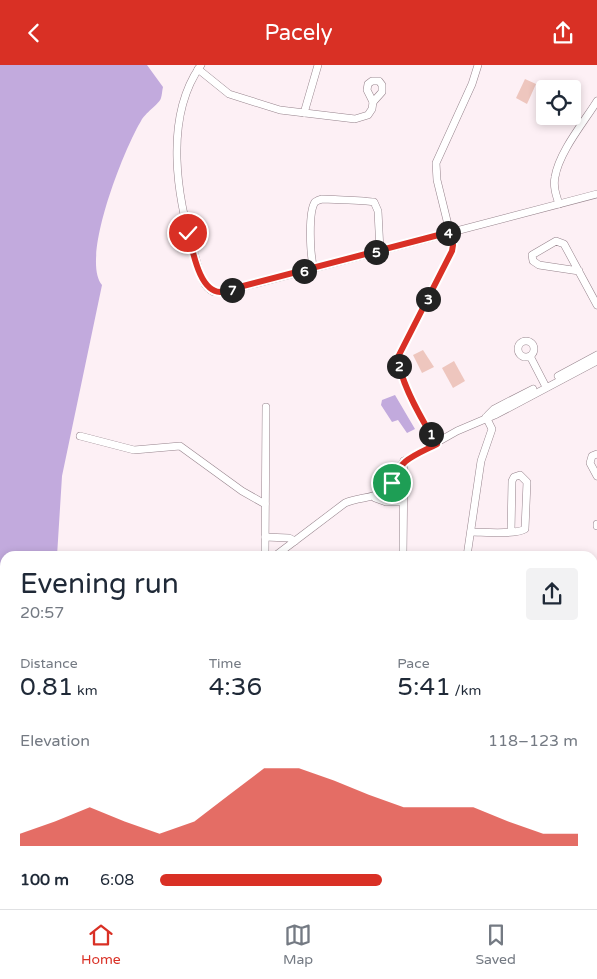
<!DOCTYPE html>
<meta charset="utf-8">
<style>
:root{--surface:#fff;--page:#f2f2f3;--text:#1f2937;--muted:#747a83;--line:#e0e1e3;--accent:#d93025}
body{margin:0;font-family:"Varela Round",sans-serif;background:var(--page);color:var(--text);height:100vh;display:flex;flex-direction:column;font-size:19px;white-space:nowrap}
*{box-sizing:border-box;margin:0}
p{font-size:16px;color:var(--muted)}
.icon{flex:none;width:28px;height:28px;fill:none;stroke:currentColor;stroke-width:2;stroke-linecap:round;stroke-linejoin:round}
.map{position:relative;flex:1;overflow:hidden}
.panel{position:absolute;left:0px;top:486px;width:598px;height:359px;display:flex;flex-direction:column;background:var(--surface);border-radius:15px 15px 0 0;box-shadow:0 2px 8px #0003}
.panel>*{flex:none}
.tools{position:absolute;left:536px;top:15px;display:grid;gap:10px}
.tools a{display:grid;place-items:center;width:45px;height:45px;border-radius:5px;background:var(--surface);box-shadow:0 2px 8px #0003;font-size:25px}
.pin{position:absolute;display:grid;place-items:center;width:42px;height:42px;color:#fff;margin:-21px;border:2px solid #fff;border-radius:50%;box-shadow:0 1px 5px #0007}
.km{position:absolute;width:25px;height:25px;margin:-12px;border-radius:50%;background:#222;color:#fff;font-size:14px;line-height:25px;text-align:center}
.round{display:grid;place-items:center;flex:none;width:52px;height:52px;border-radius:5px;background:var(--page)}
.head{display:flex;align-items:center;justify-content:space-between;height:85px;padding:0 20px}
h1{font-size:28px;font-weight:600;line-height:38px}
.stats{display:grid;grid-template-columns:repeat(3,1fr);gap:8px;height:85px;padding:5px 20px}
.stats div{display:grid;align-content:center}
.stats b{font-size:25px;font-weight:600}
.stats small{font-size:14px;font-weight:400}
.stats p{font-size:14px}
.chart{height:140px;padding:10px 20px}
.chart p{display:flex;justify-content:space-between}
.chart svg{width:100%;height:90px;margin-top:5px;fill:var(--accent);opacity:.7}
ul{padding:0 20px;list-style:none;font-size:16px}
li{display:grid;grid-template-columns:80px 60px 1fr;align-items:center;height:38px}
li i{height:12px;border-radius:6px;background:var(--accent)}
header{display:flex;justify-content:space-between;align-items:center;height:65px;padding:0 20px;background:var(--accent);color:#fff;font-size:22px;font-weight:600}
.menu{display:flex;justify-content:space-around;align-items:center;height:70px;border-top:1px solid var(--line);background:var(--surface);font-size:14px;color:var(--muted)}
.menu a{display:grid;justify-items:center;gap:2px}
.menu .on{color:var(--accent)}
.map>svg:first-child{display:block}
.green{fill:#eec6be}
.water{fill:#c2aadd}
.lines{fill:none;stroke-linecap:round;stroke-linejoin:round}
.minor-casing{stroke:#96838c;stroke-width:8}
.minor{stroke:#fff;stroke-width:7}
.route-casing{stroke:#fff;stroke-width:10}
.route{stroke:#d93025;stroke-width:6}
</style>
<header><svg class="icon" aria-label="back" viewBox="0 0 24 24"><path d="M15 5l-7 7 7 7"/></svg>Pacely<svg class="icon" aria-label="share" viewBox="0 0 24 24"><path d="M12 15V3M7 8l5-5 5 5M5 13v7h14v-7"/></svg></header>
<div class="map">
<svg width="597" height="844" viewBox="0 0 597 844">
<rect width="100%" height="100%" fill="#fdf0f5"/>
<g class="green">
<path d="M525 14 536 19 527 39 516 33Z"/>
<path d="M423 285 434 302 422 308 413 290Z"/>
<path d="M454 296 465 316 453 323 442 303Z"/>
</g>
<g class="water">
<path d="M0 0H147L163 22C162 26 162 30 161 33 160 38 144 49 141 56 124 84 80 194 102 220L62 411 57 491H5V840H35V844H0Z"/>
<path d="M395 330 415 364 407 368 398 355 392 357 381 340 382 335Z"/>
</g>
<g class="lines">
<defs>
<g id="minor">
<path d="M201 0C163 53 177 134 195 191 199 204 201 221 214 227L235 224 597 129"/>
<path d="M198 4 229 29 280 45 355 54 368 50 372 44 373 37"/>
<path d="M372 16H379L382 20V27L373 37 367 25 368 19Z"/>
<path d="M304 48 318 0"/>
<path d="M559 139C556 130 553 121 555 112 559 87 584 57 597 36"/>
<path d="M314 204C310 191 308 147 315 137 318 135 318 135 322 134 327 134 371 136 374 137L378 146 380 186"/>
<path d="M579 206 539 200 533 196 532 190 556 176 564 179 597 240"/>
<circle cx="526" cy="284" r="8"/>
<path d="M530 291 546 322"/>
<path d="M558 311 597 290"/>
<path d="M488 350 494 344 533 324"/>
<path d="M80 371 134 385 180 381 242 426 265 439"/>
<path d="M437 379C423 357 400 317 398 292L452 186 453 180 437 115 436 98 472 19 478 0"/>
<path d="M597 389 592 391 590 398 597 411"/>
<path d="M395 408 404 396 457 366 497 349 597 296"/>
<path d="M375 433 386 437H403"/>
<path d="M597 459V461"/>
<path d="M471 467C483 467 516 470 525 464L527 417 520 410 514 412 512 416 511 467"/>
<path d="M265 472 289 473 295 476"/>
<path d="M265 491 266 342"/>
<path d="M275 491 345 438C366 429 387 437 395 408L385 419 381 427"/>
<path d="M403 491 404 396"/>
<path d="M467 491 481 396 492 364 486 352"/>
<path d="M592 528 597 526"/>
<path d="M592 548 597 550"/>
<path d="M592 581H597"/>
<path d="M592 640H597"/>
</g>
</defs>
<use href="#minor" class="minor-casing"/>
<use href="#minor" class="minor"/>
</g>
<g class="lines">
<defs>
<path id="route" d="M188 168C193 186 199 226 220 227L450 167 453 180 452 186 398 292C400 317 423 357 437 379 416 390 399 394 392 418"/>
</defs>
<use href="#route" class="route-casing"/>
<use href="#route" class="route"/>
</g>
</svg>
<div class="tools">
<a><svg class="icon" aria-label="locate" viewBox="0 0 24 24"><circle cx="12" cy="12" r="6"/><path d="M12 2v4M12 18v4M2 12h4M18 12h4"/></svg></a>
</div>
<div class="pin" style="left:392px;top:418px;background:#1e9e55"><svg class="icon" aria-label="arrive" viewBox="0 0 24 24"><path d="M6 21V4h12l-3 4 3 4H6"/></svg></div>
<div class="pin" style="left:188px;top:168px;background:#d93025"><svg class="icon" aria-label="check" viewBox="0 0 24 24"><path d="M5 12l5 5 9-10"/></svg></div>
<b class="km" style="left:431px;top:369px">1</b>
<b class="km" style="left:399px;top:301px">2</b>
<b class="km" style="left:428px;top:234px">3</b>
<b class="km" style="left:448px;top:168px">4</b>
<b class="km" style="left:376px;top:187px">5</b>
<b class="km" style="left:304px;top:206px">6</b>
<b class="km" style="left:232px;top:225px">7</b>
<section class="panel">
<div class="head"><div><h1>Evening run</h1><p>20:57</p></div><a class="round"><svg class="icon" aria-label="share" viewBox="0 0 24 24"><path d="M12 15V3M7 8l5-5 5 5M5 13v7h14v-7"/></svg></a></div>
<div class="stats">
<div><p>Distance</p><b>0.81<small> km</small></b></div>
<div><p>Time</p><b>4:36</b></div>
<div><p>Pace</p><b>5:41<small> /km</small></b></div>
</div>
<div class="chart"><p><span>Elevation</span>118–123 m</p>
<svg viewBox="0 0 160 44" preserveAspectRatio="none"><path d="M0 44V38L10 32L20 25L30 32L40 38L50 32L60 19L70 6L80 6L90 12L100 19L110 25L120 25L130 25L140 32L150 38L160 38V44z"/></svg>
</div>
<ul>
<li><b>100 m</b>6:08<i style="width:53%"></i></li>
</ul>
</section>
</div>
<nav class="menu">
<a class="on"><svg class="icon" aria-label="home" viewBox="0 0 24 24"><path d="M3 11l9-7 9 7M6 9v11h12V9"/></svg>Home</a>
<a><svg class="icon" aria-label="map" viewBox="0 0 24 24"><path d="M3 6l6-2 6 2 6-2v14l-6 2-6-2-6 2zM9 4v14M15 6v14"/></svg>Map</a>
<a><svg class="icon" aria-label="saved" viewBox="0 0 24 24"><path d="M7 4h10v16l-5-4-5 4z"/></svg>Saved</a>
</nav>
